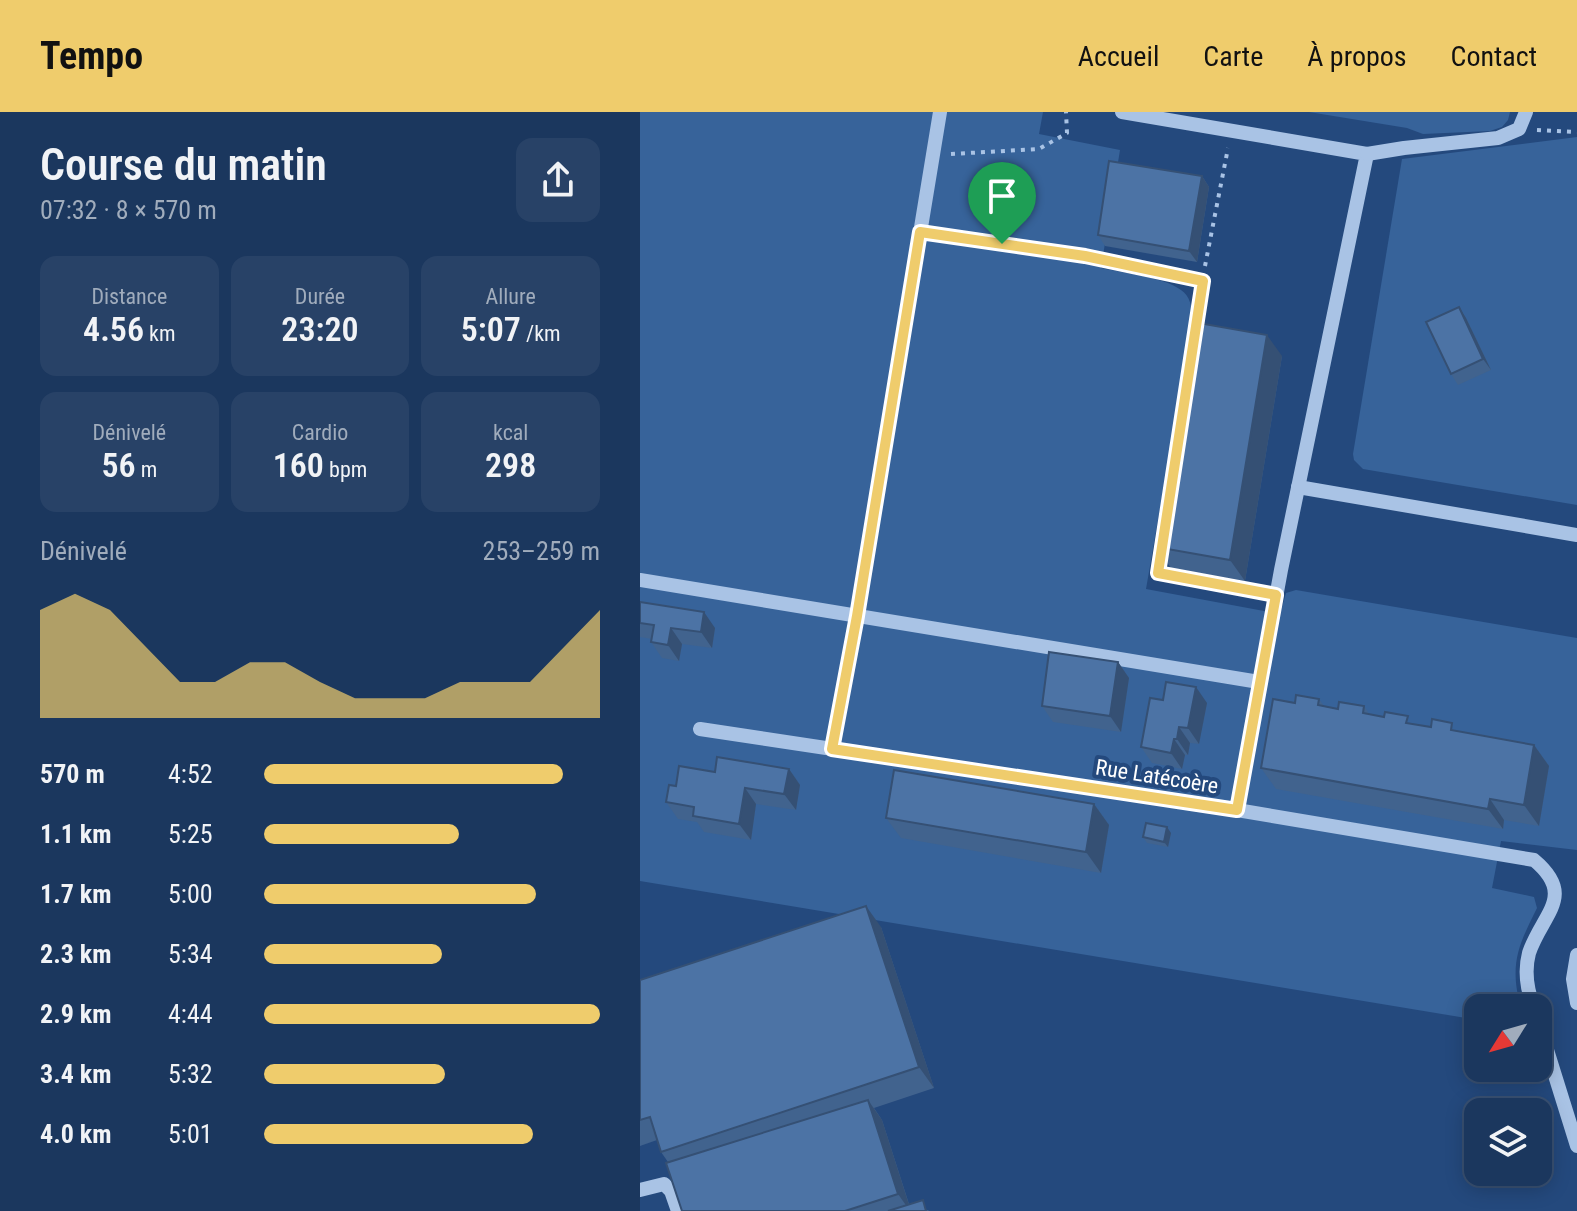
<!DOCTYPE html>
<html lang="fr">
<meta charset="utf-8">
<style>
:root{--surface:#1b375e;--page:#284267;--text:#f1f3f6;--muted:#a0acbc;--line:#395173;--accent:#efcc6c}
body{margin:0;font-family:"Roboto Condensed",sans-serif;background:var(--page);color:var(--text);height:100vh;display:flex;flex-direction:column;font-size:30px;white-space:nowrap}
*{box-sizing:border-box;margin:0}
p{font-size:26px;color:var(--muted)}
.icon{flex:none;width:44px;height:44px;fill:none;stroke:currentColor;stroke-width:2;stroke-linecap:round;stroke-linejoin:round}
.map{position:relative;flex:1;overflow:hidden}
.panel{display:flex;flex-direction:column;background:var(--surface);width:640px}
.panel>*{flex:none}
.needle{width:52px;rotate:233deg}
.controls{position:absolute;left:824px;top:882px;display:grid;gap:16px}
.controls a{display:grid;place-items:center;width:88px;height:88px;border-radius:16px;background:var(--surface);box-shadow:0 4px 20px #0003,0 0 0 2px var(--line);font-size:40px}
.pin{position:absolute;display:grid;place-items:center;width:68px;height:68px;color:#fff;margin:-82px -34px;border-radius:50% 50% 50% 0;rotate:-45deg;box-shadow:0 0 8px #0007}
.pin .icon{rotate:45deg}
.round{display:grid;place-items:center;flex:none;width:84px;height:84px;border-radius:16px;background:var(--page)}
.head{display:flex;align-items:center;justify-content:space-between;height:136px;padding:0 40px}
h1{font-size:44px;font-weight:600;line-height:60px}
.metrics{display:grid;grid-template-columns:repeat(3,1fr);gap:12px;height:136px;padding:8px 40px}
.metrics div{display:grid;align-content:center;border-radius:16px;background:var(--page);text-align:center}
.metrics b{font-size:34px;font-weight:600}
.metrics small{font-size:22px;font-weight:400}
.metrics p{font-size:22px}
.chart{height:224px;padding:16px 40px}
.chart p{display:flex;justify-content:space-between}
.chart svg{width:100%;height:144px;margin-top:8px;fill:var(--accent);opacity:.7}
ul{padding:0 40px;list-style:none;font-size:26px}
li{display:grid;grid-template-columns:128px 96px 1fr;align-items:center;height:60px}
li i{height:20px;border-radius:10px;background:var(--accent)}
header{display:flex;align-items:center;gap:48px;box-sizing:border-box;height:112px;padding:0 40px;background:var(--accent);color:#111}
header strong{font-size:38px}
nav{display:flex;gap:44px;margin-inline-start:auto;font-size:28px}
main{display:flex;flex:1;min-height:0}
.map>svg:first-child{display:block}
.grass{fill:#37639a}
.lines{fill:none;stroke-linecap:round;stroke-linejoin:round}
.path{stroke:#a9c3e5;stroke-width:4;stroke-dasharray:4 6;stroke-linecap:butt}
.minor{stroke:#a9c3e5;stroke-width:14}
.wall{fill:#41638e}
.shaded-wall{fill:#355074}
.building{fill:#4c73a5;stroke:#355074;stroke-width:2}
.route-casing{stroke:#fff;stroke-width:16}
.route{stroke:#efcc6c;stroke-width:10}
.labels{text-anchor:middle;stroke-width:8;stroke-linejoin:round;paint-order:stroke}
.street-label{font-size:22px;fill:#fff;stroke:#24497d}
</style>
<header>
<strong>Tempo</strong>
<nav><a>Accueil</a><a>Carte</a><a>À propos</a><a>Contact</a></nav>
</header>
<main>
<section class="panel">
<div class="head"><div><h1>Course du matin</h1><p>07:32 · 8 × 570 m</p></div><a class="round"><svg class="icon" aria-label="share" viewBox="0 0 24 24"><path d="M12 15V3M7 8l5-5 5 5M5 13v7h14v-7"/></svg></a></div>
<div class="metrics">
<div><p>Distance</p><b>4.56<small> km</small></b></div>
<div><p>Durée</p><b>23:20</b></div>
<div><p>Allure</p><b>5:07<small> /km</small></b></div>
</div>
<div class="metrics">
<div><p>Dénivelé</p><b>56<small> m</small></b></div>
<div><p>Cardio</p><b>160<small> bpm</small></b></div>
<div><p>kcal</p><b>298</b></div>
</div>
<div class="chart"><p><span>Dénivelé</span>253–259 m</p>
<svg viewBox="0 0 160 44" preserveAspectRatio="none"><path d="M0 44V11L10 6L20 11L30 22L40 33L50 33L60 27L70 27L80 33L90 38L100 38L110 38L120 33L130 33L140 33L150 22L160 11V44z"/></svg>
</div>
<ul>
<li><b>570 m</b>4:52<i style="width:89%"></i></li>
<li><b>1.1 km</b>5:25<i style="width:58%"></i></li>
<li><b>1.7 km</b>5:00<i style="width:81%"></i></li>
<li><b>2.3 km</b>5:34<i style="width:53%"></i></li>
<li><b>2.9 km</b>4:44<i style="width:100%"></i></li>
<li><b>3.4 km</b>5:32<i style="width:54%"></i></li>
<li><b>4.0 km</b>5:01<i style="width:80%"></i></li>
</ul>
</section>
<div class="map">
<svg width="937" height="1099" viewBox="0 0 937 1099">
<rect width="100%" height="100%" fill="#24497d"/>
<g class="grass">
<path d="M0 0H403L399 22 480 38 461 156C483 161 524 165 541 178 550 184 552 195 553 206L506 477 640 502 646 481 656 478 937 526V738L861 729 852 776 894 785 897 796C878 834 869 853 881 896H838V908L0 769Z"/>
<path d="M669 0H870L868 8 862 15 850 19 783 22 767 16Z"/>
<path d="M937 25V393L723 357 714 348 713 342 762 47Z"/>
</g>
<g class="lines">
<g class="path">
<path d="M897 18 937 20"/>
<path d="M311 42 399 37 427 21 426 0"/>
<path d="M298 122 445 144 546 165"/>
<path d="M565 154 588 36"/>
</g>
<g class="minor">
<path d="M482 0 727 42 641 458 597 698"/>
<path d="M727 42 764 36 858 26 879 17 886 0"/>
<path d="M554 228 563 169"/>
<path d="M658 375 937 423"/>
<path d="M523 426 518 461 636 483"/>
<path d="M0 468 619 570"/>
<path d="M60 617 597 698 894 748C937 784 902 802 889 841 884 860 887 878 894 896"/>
<path d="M192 637 217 504 300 0"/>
<path d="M937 843 933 867 937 891"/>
<path d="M898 909 937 1034"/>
<path d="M0 1078 24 1072 31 1079 38 1099"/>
</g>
</g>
<g class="wall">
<path d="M562 64 569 75 557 150 465 134 458 123Z"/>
<path d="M819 195 826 206 851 258 818 273 811 262Z"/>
<path d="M642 244 605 469 531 456 516 435Z"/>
<path d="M0 490 75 516 72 536 42 532 39 549 22 546 11 530 12 527 0 525Z"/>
<path d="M478 550 489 566 481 620 413 610 402 594Z"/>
<path d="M679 587 684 594 698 597 724 594 730 603 773 612 894 633 909 654 899 714 864 708 863 717 636 677 621 656Z"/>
<path d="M523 588 567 591 559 632 550 631 548 643H545L542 657 512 651 501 635Z"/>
<path d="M149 657 160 673 156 698 116 692 111 728 64 720 57 710 38 707 26 690 36 674Z"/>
<path d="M454 692 469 713 461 761 261 726 246 706Z"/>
<path d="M531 721 528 735 507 731 503 725Z"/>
<path d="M241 815 294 976 234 996 242 1008 269 1092 290 1099H42L28 1050 21 1040 17 1028 0 1034V868Z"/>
</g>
<g class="shaded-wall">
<path d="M562 64 569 75 557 150 549 139Z"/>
<path d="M819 195 826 206 851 258 843 247Z"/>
<path d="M627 223 642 244 605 469 590 448Z"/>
<path d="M64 500 75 516 72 536 61 520Z"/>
<path d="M31 516 42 532 39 549 28 533Z"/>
<path d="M478 550 489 566 481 620 470 604Z"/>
<path d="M556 575 567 591 559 632 548 616Z"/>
<path d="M539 615 550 631 548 643 537 627Z"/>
<path d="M534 627 545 643 542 657 531 641Z"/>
<path d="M894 633 909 654 899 714 884 693Z"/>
<path d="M149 657 160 673 156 698 144 682Z"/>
<path d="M105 676 116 692 111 728 99 712Z"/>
<path d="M850 687 864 708 863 717 848 697Z"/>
<path d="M454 692 469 713 461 761 446 740Z"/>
<path d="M527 715 531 721 528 735 524 730Z"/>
<path d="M226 794 241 815 294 976 279 955Z"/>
<path d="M228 988 242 1008 271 1099H270L258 1082Z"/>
</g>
<g class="building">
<path d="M469 49 562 64 549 139 458 123Z"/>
<path d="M819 195 843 247 811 262 786 210Z"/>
<path d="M553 210 627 223 590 448 516 435Z"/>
<path d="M0 490 64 500 61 520 31 516 28 533 11 530 14 513 0 511Z"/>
<path d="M409 540 478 550 470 604 402 594Z"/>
<path d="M526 570 556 575 548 616 539 615 537 627H534L531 641 501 635 510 586 523 588Z"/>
<path d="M656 583 679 587 678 593 698 597 699 590 724 594 723 601 744 605 745 600 768 604 766 611 791 615 792 607 812 611 811 618 894 633 884 693 850 687 848 697 621 656 633 587 655 591Z"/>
<path d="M77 645 149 657 144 682 105 676 99 712 53 704 54 695 26 690 29 673 36 674 39 654 75 660Z"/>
<path d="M254 658 454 692 446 740 246 706Z"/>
<path d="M506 711 527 715 524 730 503 725Z"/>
<path d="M226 794 279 955 21 1040 10 1005 0 1008V868Z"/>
<path d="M228 988 258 1082 205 1099H42L26 1051Z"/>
<path d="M283 1088 286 1099H248Z"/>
</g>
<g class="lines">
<defs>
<path id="route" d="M280 120 445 144 563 169 518 461 636 483 597 698 192 637 217 504Z"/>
</defs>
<use href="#route" class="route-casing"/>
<use href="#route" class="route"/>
</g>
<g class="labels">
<g class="street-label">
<text transform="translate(517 664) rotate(9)" y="8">Rue Latécoère</text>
</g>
</g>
</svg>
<div class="controls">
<a><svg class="needle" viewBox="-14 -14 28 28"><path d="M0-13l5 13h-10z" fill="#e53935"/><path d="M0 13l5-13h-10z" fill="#a0acbc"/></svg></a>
<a><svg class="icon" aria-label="layers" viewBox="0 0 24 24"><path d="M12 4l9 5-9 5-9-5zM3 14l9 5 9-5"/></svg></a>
</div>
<div class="pin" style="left:362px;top:132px;background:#1e9e55"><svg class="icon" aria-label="arrive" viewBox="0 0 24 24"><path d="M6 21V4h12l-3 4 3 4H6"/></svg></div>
</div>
</main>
